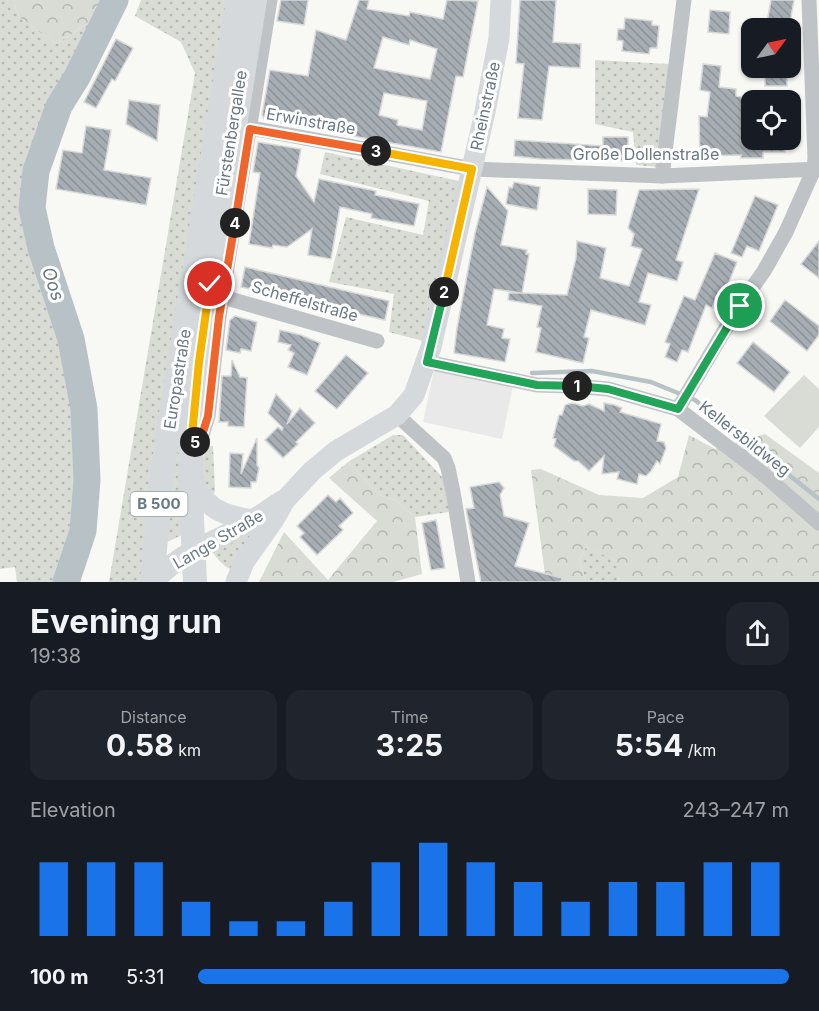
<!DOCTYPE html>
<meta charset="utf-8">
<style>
:root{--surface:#171b24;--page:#20242c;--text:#f1f3f6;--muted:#9ea1a6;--accent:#1a73e8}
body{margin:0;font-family:Inter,sans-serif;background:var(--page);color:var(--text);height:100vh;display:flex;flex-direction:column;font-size:22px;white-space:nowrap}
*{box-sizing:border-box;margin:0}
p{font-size:20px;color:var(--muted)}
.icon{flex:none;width:33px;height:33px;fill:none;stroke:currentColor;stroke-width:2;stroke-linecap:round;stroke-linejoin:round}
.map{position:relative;height:582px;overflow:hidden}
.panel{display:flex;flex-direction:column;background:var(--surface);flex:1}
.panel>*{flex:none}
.needle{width:39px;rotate:57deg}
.tools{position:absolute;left:741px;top:18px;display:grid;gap:12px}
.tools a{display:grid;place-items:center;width:60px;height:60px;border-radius:12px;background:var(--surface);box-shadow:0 2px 4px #0004;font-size:30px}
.pin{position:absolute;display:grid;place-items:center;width:51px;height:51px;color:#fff;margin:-26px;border:3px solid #fff;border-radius:50%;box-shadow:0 2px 6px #0007}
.km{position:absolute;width:30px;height:30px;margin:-15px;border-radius:50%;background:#222;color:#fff;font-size:16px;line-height:30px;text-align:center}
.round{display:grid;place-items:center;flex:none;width:63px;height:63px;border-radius:18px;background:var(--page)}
.head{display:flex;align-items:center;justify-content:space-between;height:102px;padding:0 30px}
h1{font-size:33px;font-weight:700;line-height:45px}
.metrics{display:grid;grid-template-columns:repeat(3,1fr);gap:9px;height:102px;padding:6px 30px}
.metrics div{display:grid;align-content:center;border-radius:15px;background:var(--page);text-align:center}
.metrics b{font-size:30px;font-weight:700}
.metrics small{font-size:16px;font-weight:400}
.metrics p{font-size:16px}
.chart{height:168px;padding:12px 30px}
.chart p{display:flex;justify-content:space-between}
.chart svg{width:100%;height:108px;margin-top:6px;stroke:var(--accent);stroke-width:6}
ul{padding:0 30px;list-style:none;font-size:20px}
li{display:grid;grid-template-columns:96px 72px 1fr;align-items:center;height:45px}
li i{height:15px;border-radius:8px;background:var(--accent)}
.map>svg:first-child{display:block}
.built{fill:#e8e9e8}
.grass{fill:url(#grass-dots)}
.forest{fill:url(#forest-crowns)}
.park{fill:#d8dcd5}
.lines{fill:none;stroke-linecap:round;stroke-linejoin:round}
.stream{stroke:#b8c2c6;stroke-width:4.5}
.river{stroke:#b8c2c6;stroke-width:27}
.building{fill:url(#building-back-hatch);stroke:#d9d9d8;stroke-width:1.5;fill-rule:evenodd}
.street{stroke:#bfc3c6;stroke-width:15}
.secondary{stroke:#d5d9dc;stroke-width:21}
.primary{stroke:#d5d9dc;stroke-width:24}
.split-1-casing{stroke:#fff;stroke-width:12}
.split-2-casing{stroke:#fff;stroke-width:12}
.split-3-casing{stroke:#fff;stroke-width:12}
.split-4-casing{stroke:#fff;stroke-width:12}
.split-5-casing{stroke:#fff;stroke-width:12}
.split-6-casing{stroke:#fff;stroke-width:12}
.split-1{stroke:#22a559;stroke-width:8}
.split-2{stroke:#22a559;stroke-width:8}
.split-3{stroke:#f5b400;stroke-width:8}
.split-4{stroke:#f0652b;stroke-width:8}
.split-5{stroke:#f0652b;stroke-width:8}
.split-6{stroke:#f5b400;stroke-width:8}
.labels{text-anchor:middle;stroke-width:6;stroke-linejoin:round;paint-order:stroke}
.shield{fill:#fff;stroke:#97a0a8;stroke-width:1.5}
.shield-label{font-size:15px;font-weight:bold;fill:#6a7882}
.street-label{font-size:16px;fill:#6a7882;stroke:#fff}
.water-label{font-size:18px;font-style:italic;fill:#67787e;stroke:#fff}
</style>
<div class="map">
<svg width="819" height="582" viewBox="0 0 819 582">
<defs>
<pattern id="grass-dots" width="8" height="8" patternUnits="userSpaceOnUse" patternTransform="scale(1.5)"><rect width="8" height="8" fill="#d8dcd5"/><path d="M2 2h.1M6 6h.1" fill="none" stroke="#b3b7b2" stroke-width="1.8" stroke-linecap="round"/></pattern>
<pattern id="forest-crowns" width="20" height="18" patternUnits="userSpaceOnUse" patternTransform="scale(1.5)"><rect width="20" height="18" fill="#d8dcd5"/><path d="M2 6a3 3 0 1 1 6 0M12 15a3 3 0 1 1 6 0" fill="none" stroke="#b3b7b2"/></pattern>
<pattern id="building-back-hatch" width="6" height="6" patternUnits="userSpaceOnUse" patternTransform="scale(1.5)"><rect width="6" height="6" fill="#a7aeb3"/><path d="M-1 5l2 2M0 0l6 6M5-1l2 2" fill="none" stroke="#8c9297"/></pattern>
</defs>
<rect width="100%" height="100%" fill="#f8f8f5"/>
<path class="built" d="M434 370 513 386 502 439 423 422Z"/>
<g class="grass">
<path d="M0 0H13L19 17 56 44 99 16 65 82 36 146 25 214 39 283 63 351 80 444 77 515 59 582H17L15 567 0 569Z"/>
<path d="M141 0H230L141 582H109L195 73 181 42 135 16Z"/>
<path d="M595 60 669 64 658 167 636 165 633 132 595 124Z"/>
<path d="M325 152 459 181 423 341 389 332 394 294 329 282 346 217 423 235 429 201 320 174Z"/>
<path d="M196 306 184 534 163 544Z"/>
<path d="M393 435H403L443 478 449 512 415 517 395 500 381 496 348 462Z"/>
<path d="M210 446H213L215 491 210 499 203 490 199 463Z"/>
<path d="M249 532 253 533 234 571C224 567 218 560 212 551Z"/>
<path d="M586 547 617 561 619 582H586L579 560Z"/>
</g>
<g class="forest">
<path d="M13 0H107L99 16 56 44 19 17Z"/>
<path d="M765 434 819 473V582H619L616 561 586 547 579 560 586 582H546L531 470 541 469 599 495 643 498 678 477 689 435 715 449Z"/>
<path d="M348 462 381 496 395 500 415 517 422 574 393 582H259L284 532 328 580 377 521 329 478Z"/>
</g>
<path class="park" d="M804 375 819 389V427L800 448 764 416Z"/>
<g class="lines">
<path class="stream" d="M532 373 592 371 651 382 695 400 819 499"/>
<path class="river" d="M66 582 83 531 87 480 84 409 71 339 41 248 32 208 36 171 59 106 77 77 115 0"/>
</g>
<g class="building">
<path d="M281 0H308L304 25 277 21Z"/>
<path d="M359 0H369L367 9 409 16 410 12 443 19 447 0 478 1 463 77 456 76 441 152 265 120 262 115 270 70 308 76 316 30 346 40ZM383 37 409 45 410 40 437 49 430 79 374 68ZM384 93 427 101 422 130 397 125 398 120 379 115Z"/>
<path d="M520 0H556L553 42 581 44 580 68 549 66 542 120 518 118 524 64 516 63Z"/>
<path d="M771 0H794L789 28H766Z"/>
<path d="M710 10 730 12 729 34 708 32Z"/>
<path d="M625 18 652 21V25L659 26 657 48H650L649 54 622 51 623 41 617 40 618 29H624Z"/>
<path d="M116 39 133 48 115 81 112 79 96 108 84 102Z"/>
<path d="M703 64 721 66 719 87 736 89V96L752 99 749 133H752V140H785V152H763V158H741V155L700 156 699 116 707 117 710 92 700 90Z"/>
<rect x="765" y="68" width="22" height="18"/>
<path d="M129 100 160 105 157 141 126 124Z"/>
<path d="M86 126 111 130 104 170 151 178 146 205 56 189 63 150 82 153Z"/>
<path d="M603 137H628V161L541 159 514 156 515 140 603 146Z"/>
<path d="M258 142 301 149 296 176 314 202 319 179 376 191 375 195 419 204 414 226 371 218 372 214 340 207 331 259 308 255 312 229 287 247 273 245 272 248 249 244 260 173 253 172Z"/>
<path d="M514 182 540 187 537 210 506 204 509 187 512 188Z"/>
<path d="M487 187 508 211 501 245 527 250 526 254H529L522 293 567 295 576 258 577 241 606 248 600 278 629 286 642 249 631 246 634 234 628 228 639 190 699 189 676 260 683 262 677 281 648 273 639 302 651 305 645 325 591 310 584 337 589 338 583 363 536 352 541 328 537 327 542 306 508 300 509 293H521L494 289 487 325 504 329 502 338 510 339 505 362 454 353 457 328 475 233Z"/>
<path d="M588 189 617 190 616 215 588 214Z"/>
<path d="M755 196 778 205 759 251 747 246 742 257 731 253Z"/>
<path d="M819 241V278L801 264Z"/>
<path d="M715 253 737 262 723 297 717 295 712 308 706 305 688 352 682 350 677 362 665 357 670 344 665 342 684 296 695 300Z"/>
<path d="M245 267 389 301 385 320 241 287Z"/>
<path d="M785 300 819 326V335L807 351 770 321Z"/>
<path d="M235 316 257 322 251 351 241 349 240 353 226 350 230 320Z"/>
<path d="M280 330 301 335 320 343 307 375 288 367 294 353 288 350 291 345 278 342Z"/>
<path d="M753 342 790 372 774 392 737 363Z"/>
<path d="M346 355 368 373 337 409 315 391Z"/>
<path d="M232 360 240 377 247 378 244 427 228 426V422H219L222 376H231Z"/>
<path d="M276 394 292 411 287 424 300 408 315 423 296 442 298 444 283 458 265 440 278 427 282 430 283 428 268 413Z"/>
<path d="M572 403 583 406 589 404 604 411V403L615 405 622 408 620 412 661 424 657 441 664 442 666 448 660 464 657 461 651 471 646 476 639 474 637 484 617 479 619 472 602 474 604 456 589 471 578 461H574L554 446 556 439 553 438 559 415H562L565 405Z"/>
<path d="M257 438V465L259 468 256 482H251V488L229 487 230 453 243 454 241 474Z"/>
<path d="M499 482 504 488 500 495 504 516 529 523 515 566 562 578 561 582H481L466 509 474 508 470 487Z"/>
<path d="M328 495 336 502 340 498 353 513 339 526 343 530 317 555 300 537 304 533 297 526Z"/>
<path d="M436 520 445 568 431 570 422 523Z"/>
</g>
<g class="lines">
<g class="street">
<path d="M250 128 472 169 662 176 819 169"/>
<path d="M662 176 684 0"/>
<path d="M223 297 377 341"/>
<path d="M427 362 537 385 573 386 608 389 678 409 763 474 819 523"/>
<path d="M678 409 739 306 764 271 786 232 814 169 815 158 809 0"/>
<path d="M397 415 444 458 448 468 453 492 468 582"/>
<path d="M195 442 203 432 208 416 219 317 270 0"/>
</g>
<g class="secondary">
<path d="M190 477C206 508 219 515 253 520"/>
<path d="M153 582C179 554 201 548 233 531 250 523 266 511 282 501"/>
<path d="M236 582 244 562 273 521 285 500 312 471 336 451 397 415 414 395 431 347 485 112 499 38 501 0"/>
</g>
<g class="primary">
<path d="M152 582 161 484 169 426 238 0"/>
<path d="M195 582 190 477 193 416 210 284 255 0"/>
</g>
</g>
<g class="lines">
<defs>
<path id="split-1" d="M577 386 608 389 678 409 740 306"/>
<path id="split-2" d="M444 292 427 362 537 385 577 386"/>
<path id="split-3" d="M376 151 472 169 444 292"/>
<path id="split-4" d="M235 223 250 129 376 151"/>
<path id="split-5" d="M195 442 203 432 208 416 219 317 235 223"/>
<path id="split-6" d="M195 442 191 446 199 362 210 284"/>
</defs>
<use href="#split-1" class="split-1-casing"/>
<use href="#split-2" class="split-2-casing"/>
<use href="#split-3" class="split-3-casing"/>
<use href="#split-4" class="split-4-casing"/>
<use href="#split-5" class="split-5-casing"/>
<use href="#split-6" class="split-6-casing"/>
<use href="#split-1" class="split-1"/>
<use href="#split-2" class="split-2"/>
<use href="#split-3" class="split-3"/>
<use href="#split-4" class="split-4"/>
<use href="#split-5" class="split-5"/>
<use href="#split-6" class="split-6"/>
</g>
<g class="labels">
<rect class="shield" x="130.5" y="492" width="57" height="24" rx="4.5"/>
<g class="shield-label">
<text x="159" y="509">B 500</text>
</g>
<g class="street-label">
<text transform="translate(485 106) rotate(-78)" y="6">Rheinstraße</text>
<text transform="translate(311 121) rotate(10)" y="6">Erwinstraße</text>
<text transform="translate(231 133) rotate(-81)" y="6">Fürstenbergallee</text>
<text x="646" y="160">Große Dollenstraße</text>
<text transform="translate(305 301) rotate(16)" y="6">Scheffelstraße</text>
<text transform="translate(177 379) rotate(-81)" y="6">Europastraße</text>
<text transform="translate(745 438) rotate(38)" y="6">Kellersbildweg</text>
<text transform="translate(218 539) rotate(-30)" y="6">Lange Straße</text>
</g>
<g class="water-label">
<text transform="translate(53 284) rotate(71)" y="6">Oos</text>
</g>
</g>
</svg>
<div class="tools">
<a><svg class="needle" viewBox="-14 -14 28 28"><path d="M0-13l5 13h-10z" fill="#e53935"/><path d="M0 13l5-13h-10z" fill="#9ea1a6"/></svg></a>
<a><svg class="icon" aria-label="locate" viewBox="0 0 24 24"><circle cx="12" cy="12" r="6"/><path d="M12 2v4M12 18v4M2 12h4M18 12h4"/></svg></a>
</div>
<div class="pin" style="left:740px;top:306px;background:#1e9e55"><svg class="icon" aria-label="arrive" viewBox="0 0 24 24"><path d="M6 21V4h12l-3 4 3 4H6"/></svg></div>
<div class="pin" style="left:210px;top:284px;background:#d93025"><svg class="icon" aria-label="check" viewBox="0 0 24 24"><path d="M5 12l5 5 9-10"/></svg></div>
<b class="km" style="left:577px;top:386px">1</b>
<b class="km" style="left:444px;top:292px">2</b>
<b class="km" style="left:376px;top:151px">3</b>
<b class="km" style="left:235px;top:223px">4</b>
<b class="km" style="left:195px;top:442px">5</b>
</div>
<section class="panel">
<div class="head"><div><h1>Evening run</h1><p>19:38</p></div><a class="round"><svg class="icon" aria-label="share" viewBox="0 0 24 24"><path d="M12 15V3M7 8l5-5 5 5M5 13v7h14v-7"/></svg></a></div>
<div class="metrics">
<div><p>Distance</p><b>0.58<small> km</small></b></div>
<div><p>Time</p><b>3:25</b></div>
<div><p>Pace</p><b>5:54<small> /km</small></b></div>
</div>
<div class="chart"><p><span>Elevation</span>243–247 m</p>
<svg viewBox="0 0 160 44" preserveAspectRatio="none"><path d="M5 44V14M15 44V14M25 44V14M35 44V30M45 44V38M55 44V38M65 44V30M75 44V14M85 44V6M95 44V14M105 44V22M115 44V30M125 44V22M135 44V22M145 44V14M155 44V14"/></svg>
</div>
<ul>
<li><b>100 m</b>5:31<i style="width:100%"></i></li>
</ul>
</section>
